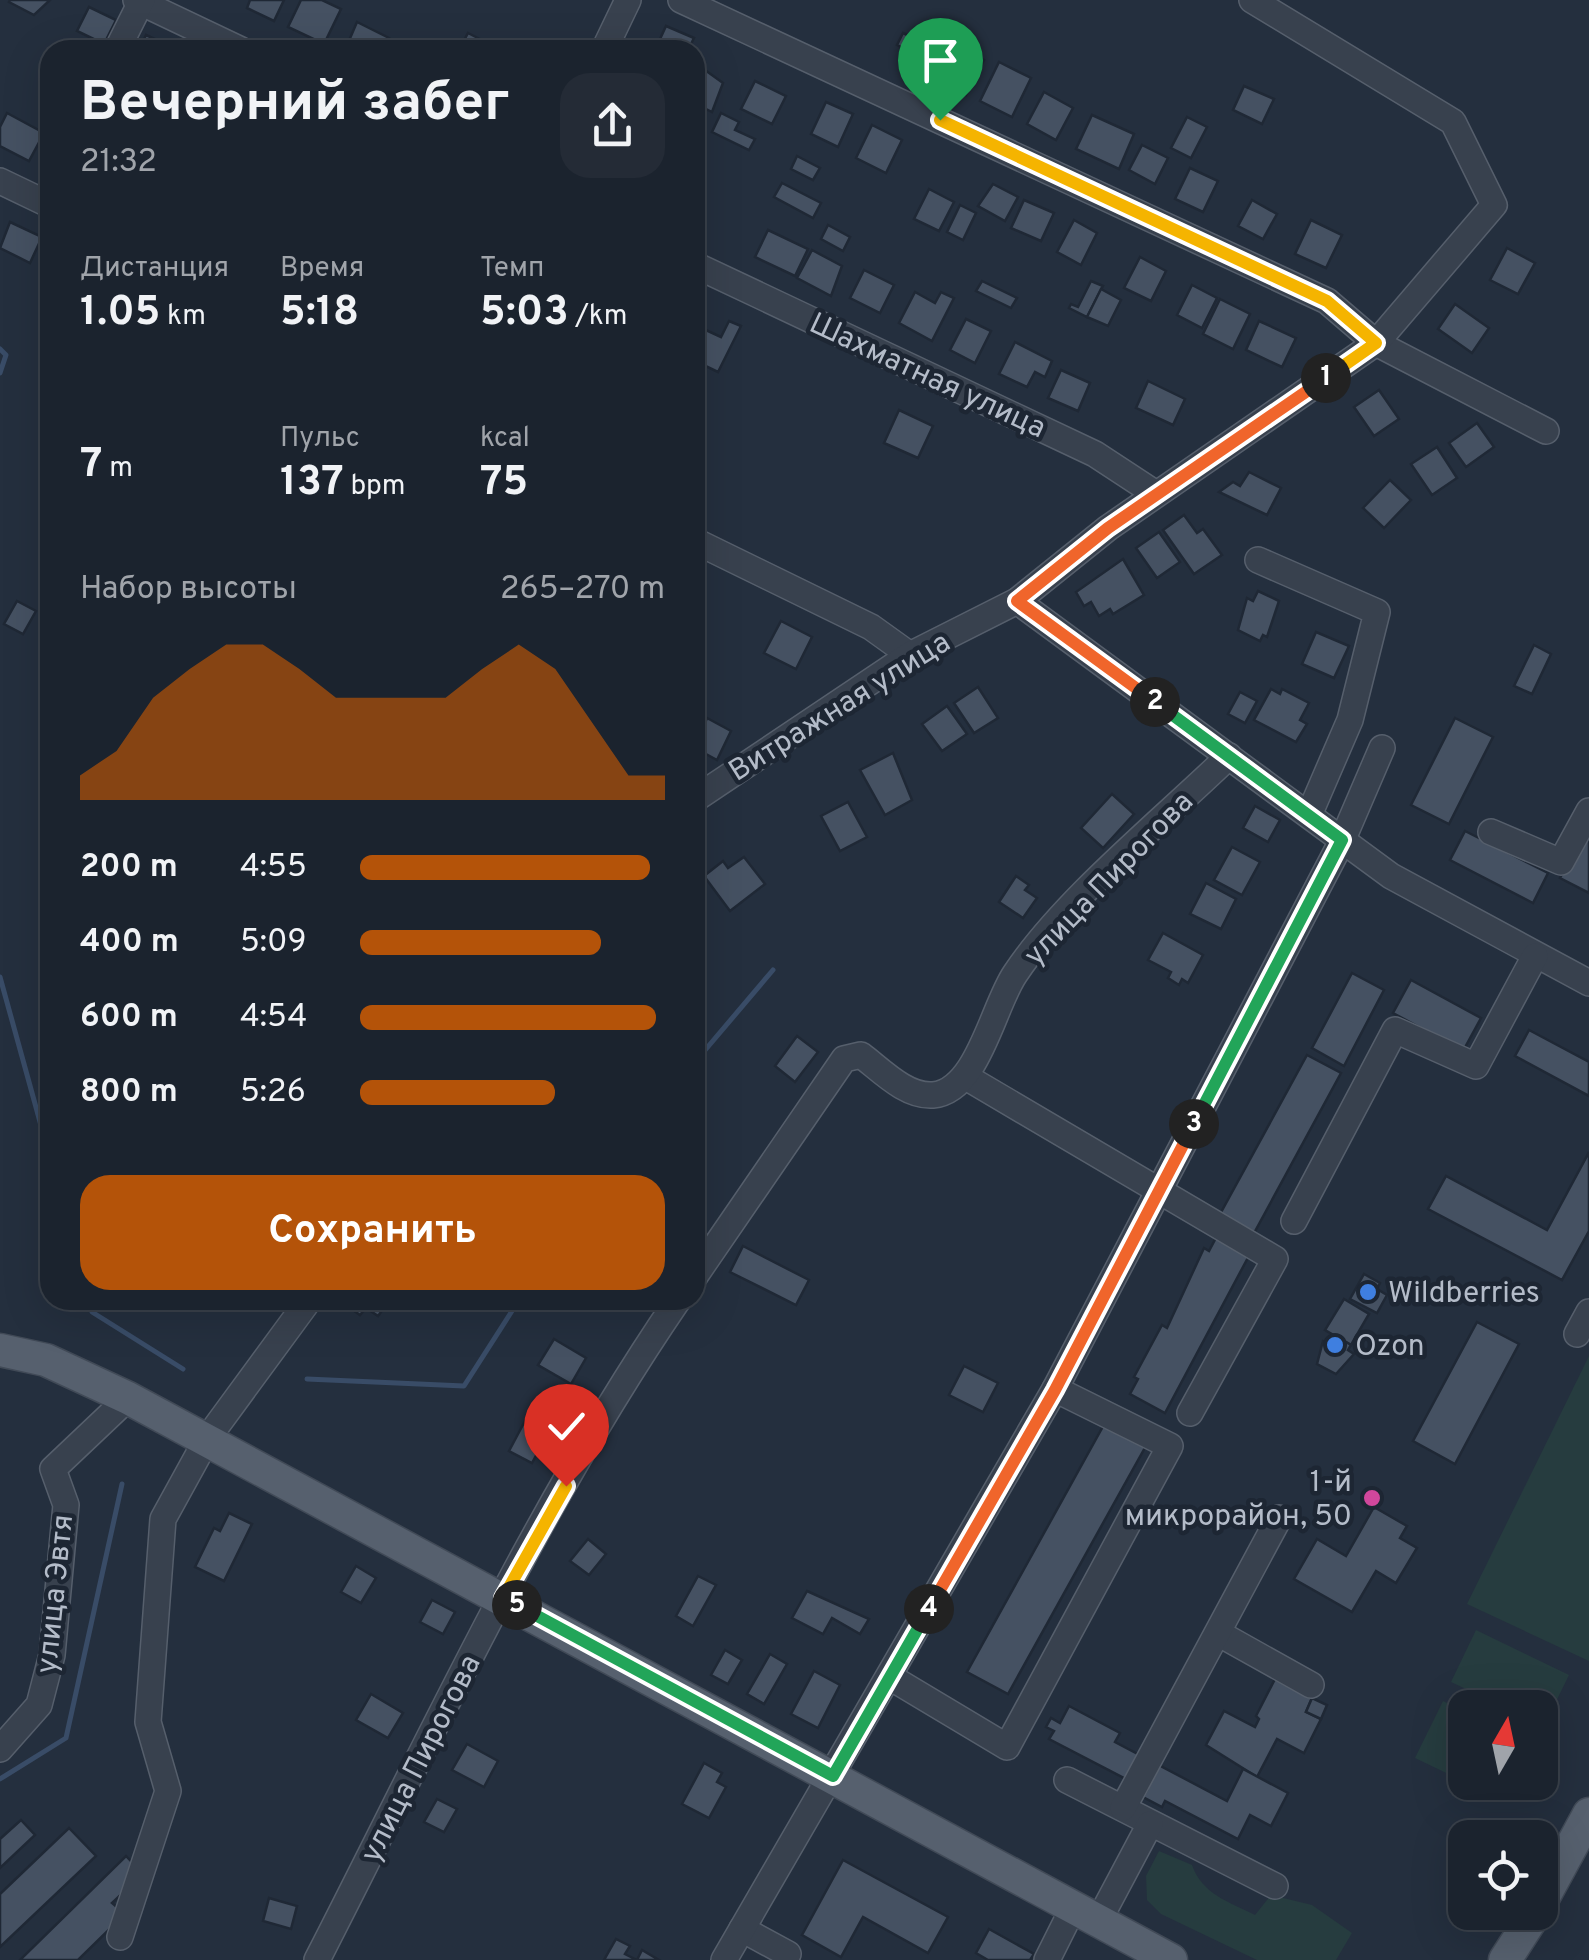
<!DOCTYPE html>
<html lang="ru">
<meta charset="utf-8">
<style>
:root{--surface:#1b232e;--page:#242b36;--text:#f1f3f6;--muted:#a0a4aa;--line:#39404a;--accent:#b45309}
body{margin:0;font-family:Overpass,sans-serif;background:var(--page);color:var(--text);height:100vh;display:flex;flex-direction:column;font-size:38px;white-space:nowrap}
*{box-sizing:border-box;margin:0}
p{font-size:32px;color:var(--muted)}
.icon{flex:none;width:55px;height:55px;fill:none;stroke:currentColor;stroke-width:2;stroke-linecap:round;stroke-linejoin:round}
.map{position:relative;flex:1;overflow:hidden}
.drawer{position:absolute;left:40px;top:40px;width:665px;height:1270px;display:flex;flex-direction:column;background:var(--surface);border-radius:30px;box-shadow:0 10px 40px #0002,0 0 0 2px var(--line)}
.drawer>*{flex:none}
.needle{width:65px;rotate:9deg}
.buttons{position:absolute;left:1448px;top:1690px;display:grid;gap:20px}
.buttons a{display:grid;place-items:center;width:110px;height:110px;border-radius:20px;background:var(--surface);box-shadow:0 10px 40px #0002,0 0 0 2px var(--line);font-size:50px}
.pin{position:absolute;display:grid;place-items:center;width:85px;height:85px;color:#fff;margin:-102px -42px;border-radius:50% 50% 50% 0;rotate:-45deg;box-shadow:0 0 10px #0007}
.pin .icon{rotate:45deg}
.km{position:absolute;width:50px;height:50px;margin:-25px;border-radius:50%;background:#222;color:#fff;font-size:28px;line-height:50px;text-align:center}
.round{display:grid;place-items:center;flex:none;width:105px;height:105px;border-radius:30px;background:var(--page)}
.headline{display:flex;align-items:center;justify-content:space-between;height:170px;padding:0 40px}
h1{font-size:55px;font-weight:700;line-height:75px}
.stats{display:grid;grid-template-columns:repeat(3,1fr);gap:15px;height:170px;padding:10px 40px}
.stats div{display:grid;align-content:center}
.stats b{font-size:42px;font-weight:700}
.stats small{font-size:28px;font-weight:400}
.stats p{font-size:28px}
.chart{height:280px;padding:20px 40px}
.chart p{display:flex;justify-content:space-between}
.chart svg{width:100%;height:180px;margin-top:10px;fill:var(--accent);opacity:.7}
.button{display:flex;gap:20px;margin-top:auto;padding:20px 40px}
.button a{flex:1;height:115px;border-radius:30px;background:var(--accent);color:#fff;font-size:40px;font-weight:700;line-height:115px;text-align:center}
ul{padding:0 40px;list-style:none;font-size:32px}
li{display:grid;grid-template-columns:160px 120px 1fr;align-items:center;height:75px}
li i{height:25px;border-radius:12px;background:var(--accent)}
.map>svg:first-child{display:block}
.green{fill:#263c3f}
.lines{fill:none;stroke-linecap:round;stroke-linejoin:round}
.stream{stroke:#394c67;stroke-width:5}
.building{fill:#455162;stroke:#1f2835;stroke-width:2.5}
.minor-casing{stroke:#565f6c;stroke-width:28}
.major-casing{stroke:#414a57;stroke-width:35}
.minor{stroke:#38414e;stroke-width:25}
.major{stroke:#56606e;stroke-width:32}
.split-1-casing{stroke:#fff;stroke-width:20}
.split-2-casing{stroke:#fff;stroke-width:20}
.split-3-casing{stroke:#fff;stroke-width:20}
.split-4-casing{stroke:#fff;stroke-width:20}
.split-5-casing{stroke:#fff;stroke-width:20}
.split-6-casing{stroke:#fff;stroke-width:20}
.split-1{stroke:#f5b400;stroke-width:12}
.split-2{stroke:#f0652b;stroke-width:12}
.split-3{stroke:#22a559;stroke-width:12}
.split-4{stroke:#f0652b;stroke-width:12}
.split-5{stroke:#22a559;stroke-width:12}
.split-6{stroke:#f5b400;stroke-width:12}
.shop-dot{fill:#3f7fe0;stroke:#1d2633;stroke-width:4}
.hotel-dot{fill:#d1479c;stroke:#1d2633;stroke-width:4}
.labels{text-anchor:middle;stroke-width:9;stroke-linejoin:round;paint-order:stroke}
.street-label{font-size:30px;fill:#b4bcc9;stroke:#1d2633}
.poi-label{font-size:30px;fill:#b4bcc9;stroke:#1d2633;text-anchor:start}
</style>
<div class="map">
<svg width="1589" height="1960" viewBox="0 0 1589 1960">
<rect width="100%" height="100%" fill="#242f3e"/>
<g class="green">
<path d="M1589 1356V1661L1467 1604Z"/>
<path d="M1476 1630 1569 1675 1544 1726 1540 1708 1504 1707 1451 1682Z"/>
<path d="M1443 1701 1465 1712V1782L1415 1758Z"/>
<path d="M1159 1851 1192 1865C1202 1894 1229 1902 1255 1915L1271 1895 1312 1905 1352 1933 1336 1960H1257L1161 1914 1147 1900 1146 1876Z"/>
</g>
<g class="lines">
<g class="stream">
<path d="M0 349 6 355 0 373"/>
<path d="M0 977 50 1158"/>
<path d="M695 1062 773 970"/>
<path d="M89 1300 92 1312 183 1369"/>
<path d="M307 1379 464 1386 519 1300"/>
<path d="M0 1779 66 1738 122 1484"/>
</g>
</g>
<g class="building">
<path d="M50 0 34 15 9 2 10 0Z"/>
<path d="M250 0H284L274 21 247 8Z"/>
<path d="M301 0H322L341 9 324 44 288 27Z"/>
<path d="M89 7 116 20 104 44 77 31Z"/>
<path d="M357 22 389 38 383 50H355L348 43Z"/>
<path d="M666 26 694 38 688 50H655Z"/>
<path d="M468 33 501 50H459Z"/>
<path d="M903 33 933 47 922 71 900 60 905 49 897 45Z"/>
<path d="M146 35 178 50H139Z"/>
<path d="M943 39 984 60 966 95 925 74Z"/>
<path d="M999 62 1031 78 1012 117 980 101Z"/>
<path d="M698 65 723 83 712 112 704 108 700 114 695 112Z"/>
<path d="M755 81 786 96 772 124 741 109Z"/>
<path d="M1244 86 1274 99 1262 124 1233 110Z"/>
<path d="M1044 92 1073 108 1056 140 1027 124Z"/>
<path d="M826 102 853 114 838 147 811 134Z"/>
<path d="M7 113 44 133 29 161 0 146V127Z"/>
<path d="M721 113 739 122 735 130 755 139 749 150 712 132Z"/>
<path d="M1092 115 1134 134 1119 169 1076 149Z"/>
<path d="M1187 117 1207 127 1191 158 1171 148Z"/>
<path d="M872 125 902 140 886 173 856 158Z"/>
<path d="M1142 145 1168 158 1155 184 1129 170Z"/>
<path d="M797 156 820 168 813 180 791 169Z"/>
<path d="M1190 168 1218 181 1203 212 1175 199Z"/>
<path d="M782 183 821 203 813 218 774 197Z"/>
<path d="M993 184 1018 197 1005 221 978 206Z"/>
<path d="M929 189 954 202 939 231 914 219Z"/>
<path d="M1024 200 1054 213 1041 241 1011 228Z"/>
<path d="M1252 200 1277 214 1263 239 1238 226Z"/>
<path d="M960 205 976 213 963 240 947 232Z"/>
<path d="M1074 220 1097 233 1081 265 1057 252Z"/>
<path d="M1311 220 1342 235 1326 268 1295 254Z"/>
<path d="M10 222 42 237 30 263 0 248Z"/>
<path d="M828 225 850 237 843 251 821 239Z"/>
<path d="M768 230 808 249 795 276 755 257Z"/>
<path d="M1507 248 1535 263 1518 294 1490 280Z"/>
<path d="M812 250 842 266 831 296 797 278Z"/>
<path d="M1140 257 1166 271 1151 301 1124 288Z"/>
<path d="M864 270 894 285 880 313 850 298Z"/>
<path d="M982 281 1017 298 1011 308 976 291Z"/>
<path d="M1091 281 1103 286 1087 317 1069 308 1071 304 1078 307Z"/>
<path d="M1192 285 1217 298 1202 328 1177 315Z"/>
<path d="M1101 289 1121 300 1108 326 1087 317Z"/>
<path d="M915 292 935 303 941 292 954 298 932 341 899 323Z"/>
<path d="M1220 299 1250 314 1233 349 1203 334Z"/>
<path d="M1455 304 1489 328 1472 353 1438 329Z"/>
<path d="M966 319 991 331 975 363 950 350Z"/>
<path d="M729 321 741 326 718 372 695 361V325L721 337Z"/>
<path d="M1259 321 1296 338 1282 367 1246 350Z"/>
<path d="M1015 342 1052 361 1045 377 1035 372 1027 387 999 374Z"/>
<path d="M1061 370 1090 383 1078 411 1048 398Z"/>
<path d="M1148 381 1185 399 1173 425 1136 408Z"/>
<path d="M1379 390 1399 419 1374 436 1354 407Z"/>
<path d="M899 410 933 426 918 458 884 443Z"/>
<path d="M1477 423 1494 447 1466 467 1449 443Z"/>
<path d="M1437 447 1457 478 1432 495 1411 464Z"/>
<path d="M1249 472 1281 488 1267 515 1219 492 1233 482 1240 486Z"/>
<path d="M1390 480 1411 500 1384 528 1363 508Z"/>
<path d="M1184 515 1197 533 1203 529 1222 555 1194 574 1163 530Z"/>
<path d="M1159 532 1180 562 1157 578 1136 548Z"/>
<path d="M1123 559 1144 595 1113 614 1110 609 1099 616 1091 602 1084 606 1076 592Z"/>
<path d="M1258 591 1279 601 1267 637 1263 635 1260 641 1238 630 1247 598 1253 601Z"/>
<path d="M17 601 36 611 23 634 4 624Z"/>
<path d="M781 621 812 637 796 669 764 653Z"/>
<path d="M1316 632 1349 646 1334 678 1302 664Z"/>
<path d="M1534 645 1551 654 1532 694 1514 686Z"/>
<path d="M978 687 998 718 974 733 954 703Z"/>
<path d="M1271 689 1280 694 1282 689 1309 703 1300 720 1307 724 1296 742 1254 720Z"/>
<path d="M1240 692 1257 701 1245 723 1228 714Z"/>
<path d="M947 706 967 734 942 751 922 724Z"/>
<path d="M707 718 731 731 717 760 695 748Z"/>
<path d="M1455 718 1493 737 1449 824 1411 805Z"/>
<path d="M893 753 912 800 885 815 860 770Z"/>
<path d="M1112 794 1134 814 1103 848 1081 828Z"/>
<path d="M848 802 867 837 840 851 821 816Z"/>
<path d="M1255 806 1280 820 1268 842 1243 828Z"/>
<path d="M1589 823V893L1560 878Z"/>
<path d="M1465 831 1548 873 1533 903 1450 860Z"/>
<path d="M1232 847 1260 862 1242 895 1214 880Z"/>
<path d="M744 857 765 884 730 911 704 876 723 861 728 868Z"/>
<path d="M1016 876 1029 885 1025 890 1037 898 1023 918 999 902Z"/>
<path d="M1206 883 1236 899 1221 929 1190 914Z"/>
<path d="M1163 933 1203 955 1188 983 1182 979 1179 985 1168 978 1171 972 1148 960Z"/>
<path d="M1352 973 1384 990 1344 1066 1312 1048Z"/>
<path d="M1411 980 1481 1018 1463 1051 1393 1013Z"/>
<path d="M1529 1030 1589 1062V1096L1515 1056Z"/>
<path d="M797 1036 818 1052 795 1082 775 1066Z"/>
<path d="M1307 1055 1341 1073 1253 1235 1219 1216Z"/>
<path d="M1589 1152V1231L1562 1280 1428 1209 1446 1176 1547 1230Z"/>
<path d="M1218 1234 1251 1252 1165 1413 1130 1394 1138 1379 1134 1377 1162 1325 1167 1328 1204 1248 1209 1251Z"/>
<path d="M743 1246 809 1280 796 1305 730 1272Z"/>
<path d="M1364 1274 1380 1283 1377 1289 1387 1295 1377 1313 1350 1299Z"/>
<path d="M1344 1299 1369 1314 1351 1345 1325 1330Z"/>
<path d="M339 1300H390L378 1316 366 1308 360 1315Z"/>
<path d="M1477 1322 1519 1344 1455 1464 1413 1441Z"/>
<path d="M1334 1335 1351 1345 1348 1350 1354 1354 1336 1374 1317 1364 1323 1341 1329 1344Z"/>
<path d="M554 1339 586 1358 571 1384 538 1365Z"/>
<path d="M964 1366 998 1383 983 1412 949 1395Z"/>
<path d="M526 1419 537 1424 533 1431 546 1437 532 1463 509 1451Z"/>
<path d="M1106 1421 1147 1444 1008 1694 967 1672Z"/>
<path d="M1374 1507 1407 1526 1400 1538 1417 1548 1396 1583 1376 1571 1352 1612 1294 1579 1317 1539 1346 1556Z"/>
<path d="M229 1513 252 1524 224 1581 195 1567 214 1528 220 1531Z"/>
<path d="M588 1539 606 1554 589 1575 570 1561Z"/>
<path d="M356 1566 376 1578 361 1603 341 1592Z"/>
<path d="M698 1576 716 1585 693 1626 676 1616Z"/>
<path d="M807 1591 869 1619 860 1634 832 1618 823 1634 792 1618Z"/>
<path d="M432 1600 455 1612 443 1634 420 1622Z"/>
<path d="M725 1650 742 1660 728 1684 711 1675Z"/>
<path d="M770 1654 787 1664 764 1704 747 1694Z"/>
<path d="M814 1671 840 1685 818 1728 791 1714Z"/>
<path d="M1275 1679 1312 1698 1306 1712 1321 1719 1304 1753 1277 1739 1257 1777 1206 1745 1224 1711 1255 1727 1259 1719 1256 1716Z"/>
<path d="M371 1694 403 1713 388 1738 356 1720Z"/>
<path d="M1312 1698 1327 1705 1321 1719 1306 1712Z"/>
<path d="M1069 1706 1120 1733 1115 1742 1227 1801 1243 1769 1288 1793 1271 1826 1250 1815 1238 1839 1165 1801 1162 1807 1143 1797 1147 1790 1049 1739 1054 1731 1046 1727 1051 1718 1060 1723Z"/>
<path d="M467 1744 498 1761 484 1787 452 1770Z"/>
<path d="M704 1763 722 1773 717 1782 726 1787 709 1818 682 1804Z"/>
<path d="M437 1799 457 1809 444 1832 424 1822Z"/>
<path d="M21 1820 35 1835 0 1868V1839Z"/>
<path d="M69 1828 96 1856 0 1947V1894Z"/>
<path d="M126 1856 143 1874 112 1903 125 1914 78 1960H20Z"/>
<path d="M843 1860 948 1917 928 1953 863 1917 841 1957 802 1935Z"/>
<path d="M269 1898 297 1906 291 1929 263 1921Z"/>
<path d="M989 1929 1034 1954 1030 1960H988L976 1953Z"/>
<path d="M616 1939 630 1946 625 1954 637 1960 642 1950 659 1960H604Z"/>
</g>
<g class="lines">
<defs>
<g id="minor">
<path d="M136 0 241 50"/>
<path d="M681 0 1327 301 1376 343 1546 431"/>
<path d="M117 50 142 0"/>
<path d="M604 50 628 0"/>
<path d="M0 181 50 205"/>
<path d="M695 265 1095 454 1156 494"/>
<path d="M695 541 871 627 910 655"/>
<path d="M1258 560 1377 612 1350 720 1309 815"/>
<path d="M1017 601 1391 876 1589 983"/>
<path d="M695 799 910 655 1017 601 1108 528 1376 343 1494 205 1453 122 1252 0"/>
<path d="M1491 832 1561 862 1589 811"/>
<path d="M966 1077 1275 1259 1190 1413"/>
<path d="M1294 1221 1395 1030 1476 1066 1535 956"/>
<path d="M695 1276 844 1059 861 1055C881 1070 906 1097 933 1095 978 1091 993 1006 1015 974 1064 900 1163 820 1229 756"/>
<path d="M1577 1334 1589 1312"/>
<path d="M1218 1633 1311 1685"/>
<path d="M890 1677 1007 1747 1170 1446 1055 1389"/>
<path d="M0 1749 39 1705 52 1655 66 1505 53 1469 128 1398"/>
<path d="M1067 1780 1275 1886"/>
<path d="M1123 1808 1279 1518"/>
<path d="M1099 1920 1150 1824"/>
<path d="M742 1929 788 1954"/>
<path d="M120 1937 168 1791 148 1722 163 1519 207 1439 309 1300"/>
<path d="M317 1960C431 1738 537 1506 678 1300"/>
<path d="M724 1960 1055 1389 1342 841 1382 748"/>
<path d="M1047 1960 1074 1906"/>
</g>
<g id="major">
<path d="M0 1350 46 1360 128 1398 1171 1960"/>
<path d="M1540 1904 1589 1814"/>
<path d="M1505 1960 1536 1912"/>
</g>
</defs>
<use href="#minor" class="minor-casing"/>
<use href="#major" class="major-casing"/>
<use href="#minor" class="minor"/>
<use href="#major" class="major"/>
</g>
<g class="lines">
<defs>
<path id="split-1" d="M940 120 1327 301 1376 343 1326 378"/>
<path id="split-2" d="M1155 702 1017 601 1108 528 1326 378"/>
<path id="split-3" d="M1155 702 1342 840 1194 1124"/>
<path id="split-4" d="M929 1609 1055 1390 1194 1124"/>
<path id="split-5" d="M517 1605 833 1776 929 1609"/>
<path id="split-6" d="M517 1605 503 1598 566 1486"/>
</defs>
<use href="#split-1" class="split-1-casing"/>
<use href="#split-2" class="split-2-casing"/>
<use href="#split-3" class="split-3-casing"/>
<use href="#split-4" class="split-4-casing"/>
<use href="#split-5" class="split-5-casing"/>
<use href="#split-6" class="split-6-casing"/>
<use href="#split-1" class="split-1"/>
<use href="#split-2" class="split-2"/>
<use href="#split-3" class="split-3"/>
<use href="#split-4" class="split-4"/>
<use href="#split-5" class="split-5"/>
<use href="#split-6" class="split-6"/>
</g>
<g class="shop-dot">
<circle cx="1368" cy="1292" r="10"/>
<circle cx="1335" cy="1345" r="10"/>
</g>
<circle class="hotel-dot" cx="1372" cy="1498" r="10"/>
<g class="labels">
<g class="street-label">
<text transform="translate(928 375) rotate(25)" y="10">Шахматная улица</text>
<text transform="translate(839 706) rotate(-32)" y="10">Витражная улица</text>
<text transform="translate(1108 878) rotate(-46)" y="10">улица Пирогова</text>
<text transform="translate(54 1594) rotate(-84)" y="10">улица Эвтя</text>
<text transform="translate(420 1758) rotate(-63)" y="10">улица Пирогова</text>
</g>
<g class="poi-label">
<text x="1388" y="1302">Wildberries</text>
<text x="1355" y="1355">Ozon</text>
<text x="1352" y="1491" text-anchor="end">1-й<tspan x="1352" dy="34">микрорайон, 50</tspan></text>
</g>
</g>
</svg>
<div class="buttons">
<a><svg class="needle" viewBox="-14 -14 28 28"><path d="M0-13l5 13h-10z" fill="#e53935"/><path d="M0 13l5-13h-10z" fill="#a0a4aa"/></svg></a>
<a><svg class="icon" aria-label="locate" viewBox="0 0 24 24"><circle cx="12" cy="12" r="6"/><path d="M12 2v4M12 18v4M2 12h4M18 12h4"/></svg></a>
</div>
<div class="pin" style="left:940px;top:120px;background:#1e9e55"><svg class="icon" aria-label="arrive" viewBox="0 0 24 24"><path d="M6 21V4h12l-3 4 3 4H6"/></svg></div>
<div class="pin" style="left:566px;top:1486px;background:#d93025"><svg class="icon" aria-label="check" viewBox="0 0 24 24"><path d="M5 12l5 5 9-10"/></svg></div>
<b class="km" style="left:1326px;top:378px">1</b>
<b class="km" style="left:1155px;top:702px">2</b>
<b class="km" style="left:1194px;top:1124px">3</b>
<b class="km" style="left:929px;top:1609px">4</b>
<b class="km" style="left:517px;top:1605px">5</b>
<section class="drawer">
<div class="headline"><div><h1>Вечерний забег</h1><p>21:32</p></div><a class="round"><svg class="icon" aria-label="share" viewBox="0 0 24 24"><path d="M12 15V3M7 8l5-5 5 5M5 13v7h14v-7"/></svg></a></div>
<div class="stats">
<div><p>Дистанция</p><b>1.05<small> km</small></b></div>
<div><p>Время</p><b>5:18</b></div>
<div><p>Темп</p><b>5:03<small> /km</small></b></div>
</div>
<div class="stats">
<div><b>7<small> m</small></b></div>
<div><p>Пульс</p><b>137<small> bpm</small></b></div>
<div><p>kcal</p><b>75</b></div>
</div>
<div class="chart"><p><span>Набор высоты</span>265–270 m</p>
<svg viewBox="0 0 160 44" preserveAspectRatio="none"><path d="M0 44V38L10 32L20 19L30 12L40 6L50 6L60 12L70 19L80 19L90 19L100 19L110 12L120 6L130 12L140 25L150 38L160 38V44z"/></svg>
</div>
<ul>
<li><b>200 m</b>4:55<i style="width:95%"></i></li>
<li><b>400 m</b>5:09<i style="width:79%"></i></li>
<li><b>600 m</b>4:54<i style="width:97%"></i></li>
<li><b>800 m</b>5:26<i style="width:64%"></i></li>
</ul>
<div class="button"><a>Сохранить</a></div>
</section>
</div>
